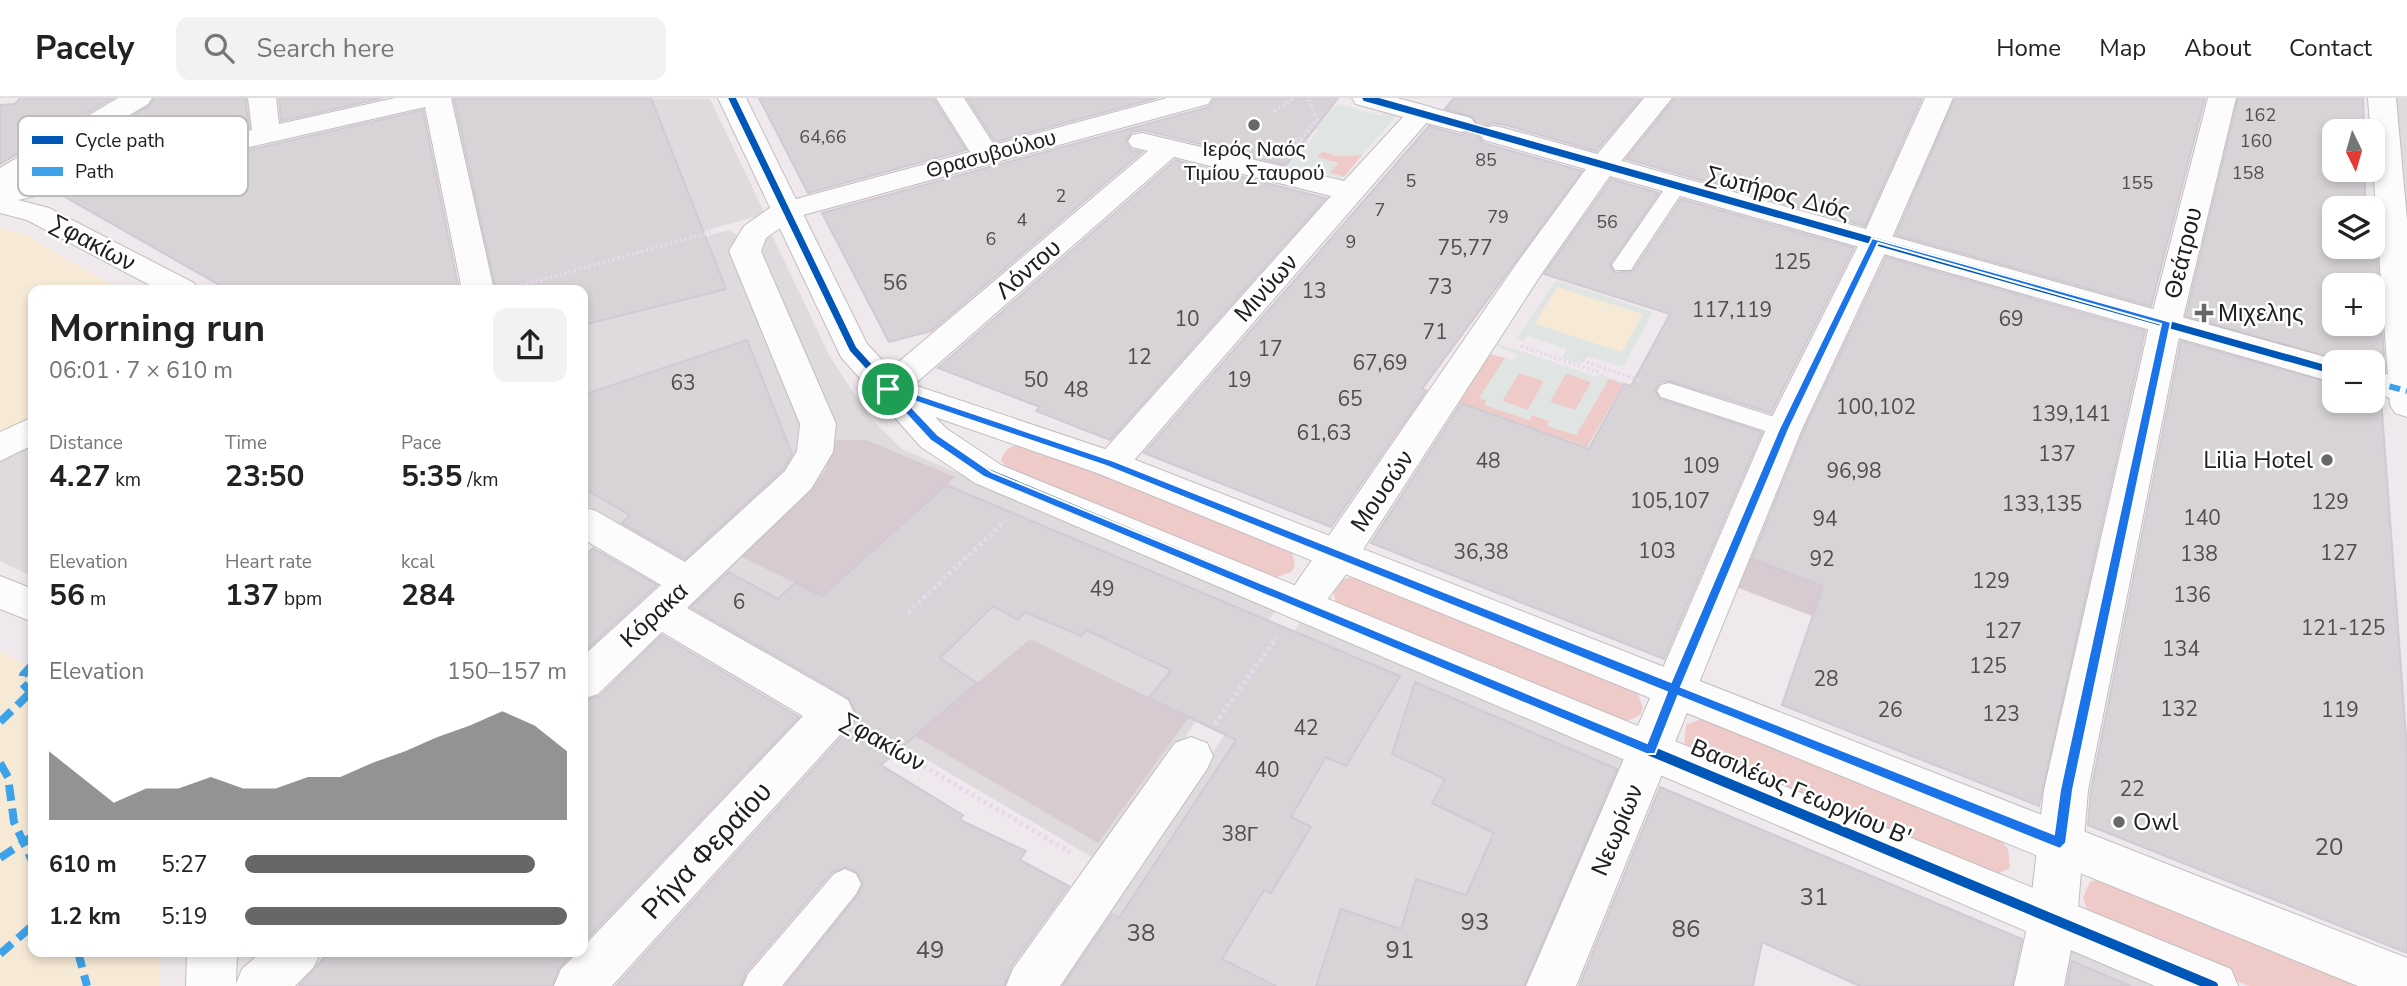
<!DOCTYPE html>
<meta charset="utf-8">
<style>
:root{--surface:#fff;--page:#f2f2f2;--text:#222;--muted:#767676;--line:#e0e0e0;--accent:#686668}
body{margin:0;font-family:"Nunito Sans",sans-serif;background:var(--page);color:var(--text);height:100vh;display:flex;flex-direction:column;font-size:26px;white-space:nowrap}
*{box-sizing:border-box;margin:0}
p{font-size:23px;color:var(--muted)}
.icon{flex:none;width:38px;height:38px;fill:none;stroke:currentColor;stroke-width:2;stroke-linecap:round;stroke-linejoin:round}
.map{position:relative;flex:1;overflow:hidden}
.sheet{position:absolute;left:28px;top:187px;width:560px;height:672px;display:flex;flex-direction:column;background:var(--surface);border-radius:14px;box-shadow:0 4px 10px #0003}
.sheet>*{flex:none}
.needle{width:46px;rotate:175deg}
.controls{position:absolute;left:2322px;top:21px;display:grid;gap:14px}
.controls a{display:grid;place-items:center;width:63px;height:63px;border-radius:14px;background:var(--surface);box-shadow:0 4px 10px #0003;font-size:35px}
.pin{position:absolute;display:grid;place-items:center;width:60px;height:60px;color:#fff;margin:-30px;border:4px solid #fff;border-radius:50%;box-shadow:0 2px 7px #0007}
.round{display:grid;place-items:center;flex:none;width:74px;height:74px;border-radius:14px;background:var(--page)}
.headline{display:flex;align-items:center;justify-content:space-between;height:119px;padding:0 21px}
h1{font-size:38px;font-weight:700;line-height:52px}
.stats{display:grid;grid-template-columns:repeat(3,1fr);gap:10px;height:119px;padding:7px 21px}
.stats div{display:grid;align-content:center}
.stats b{font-size:30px;font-weight:700}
.stats small{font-size:19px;font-weight:400}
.stats p{font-size:19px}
.chart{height:196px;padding:14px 21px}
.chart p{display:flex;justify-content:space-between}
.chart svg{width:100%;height:126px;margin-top:7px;fill:var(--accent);opacity:.7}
ul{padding:0 21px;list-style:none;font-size:23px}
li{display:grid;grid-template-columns:112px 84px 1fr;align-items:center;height:52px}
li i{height:18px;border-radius:9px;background:var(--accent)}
header{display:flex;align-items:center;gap:42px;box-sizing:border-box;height:98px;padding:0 35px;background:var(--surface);border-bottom:2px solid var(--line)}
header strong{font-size:33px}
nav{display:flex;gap:38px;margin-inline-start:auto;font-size:24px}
.search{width:490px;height:63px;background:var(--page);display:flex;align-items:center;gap:18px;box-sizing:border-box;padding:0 24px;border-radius:14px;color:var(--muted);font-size:26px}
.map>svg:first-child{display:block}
.residential{fill:#dedade}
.construction{fill:#d8cad1}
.grass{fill:#eecac9}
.park{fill:#f6e9d6}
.plaza{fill:#e0e4e3;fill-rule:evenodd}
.building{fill:#d7d3d7;stroke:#d2cad2;stroke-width:2;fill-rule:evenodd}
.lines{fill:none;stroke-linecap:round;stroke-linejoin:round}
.service-casing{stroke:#c0bec0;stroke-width:2}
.pedestrian-casing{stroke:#c0bec0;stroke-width:2}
.minor-casing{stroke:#c0bec0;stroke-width:2}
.tertiary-casing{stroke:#c0bec0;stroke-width:2}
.path-far1{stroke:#e6d9ec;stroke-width:3.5;stroke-dasharray:2.5 2.5;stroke-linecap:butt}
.path{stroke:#e6d9ec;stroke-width:5;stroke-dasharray:3.5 3.5;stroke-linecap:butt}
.service{fill:#fdfcfc;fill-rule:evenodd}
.pedestrian{fill:#fdfcfc;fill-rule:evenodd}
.minor{fill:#fdfcfc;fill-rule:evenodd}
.tertiary{fill:#fdfcfc;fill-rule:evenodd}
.quiet-far1{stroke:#3da2ea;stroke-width:6;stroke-dasharray:11 6;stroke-linecap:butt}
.quiet{stroke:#3da2ea;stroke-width:8;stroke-dasharray:16 8;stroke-linecap:butt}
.cycleway-far1-casing{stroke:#fff;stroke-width:10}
.cycleway-casing{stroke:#fff;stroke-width:14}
.cycleway-far1{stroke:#0057b8;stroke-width:7}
.cycleway{stroke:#0057b8;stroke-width:10}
.route{fill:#1a73e8;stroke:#fff;stroke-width:2;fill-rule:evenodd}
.poi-dot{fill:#686668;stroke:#fff;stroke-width:2.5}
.labels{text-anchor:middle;stroke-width:5;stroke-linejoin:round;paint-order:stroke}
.far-number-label{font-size:18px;fill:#504e50}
.far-poi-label{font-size:21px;fill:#202020;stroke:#fff}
.far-street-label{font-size:21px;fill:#202020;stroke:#fff}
.number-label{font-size:21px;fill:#504e50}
.street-label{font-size:24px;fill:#202020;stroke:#fff}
.poi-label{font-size:24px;fill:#202020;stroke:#fff;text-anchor:start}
.near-number-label{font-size:24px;fill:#504e50}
.near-street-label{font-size:28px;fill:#202020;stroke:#fff}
.key{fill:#fff;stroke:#bcbcbc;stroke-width:2}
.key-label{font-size:19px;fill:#202020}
</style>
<header>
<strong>Pacely</strong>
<div class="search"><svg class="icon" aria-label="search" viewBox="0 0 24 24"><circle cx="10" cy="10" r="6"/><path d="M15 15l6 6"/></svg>Search here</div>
<nav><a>Home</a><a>Map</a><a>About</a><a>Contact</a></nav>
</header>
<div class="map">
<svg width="2407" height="888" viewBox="0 0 2407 888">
<rect width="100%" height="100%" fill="#efe9ee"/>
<g class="residential">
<path d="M153 0H248L252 35 71 75 60 62 70 49Z"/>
<path d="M450 0 710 1 765 116 493 192Z"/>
<path d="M2390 0H2407V261Z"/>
<path d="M729 132 737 137 731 155 802 330 799 353 784 377 688 466 583 405V192H514Z"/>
<path d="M771 135 830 259 872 322 902 351 1276 512 1097 762 847 615 853 608 684 509 812 387 824 371 835 339V323L760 151V145Z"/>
<path d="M33 344V479L0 463V363Z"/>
<path d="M1301 523 1627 661 1528 888H1055Z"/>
<path d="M2056 843 2163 888H2047Z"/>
</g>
<g class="construction">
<path d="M836 342H866L955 379 822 498 740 458 814 387 826 371Z"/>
<path d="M1747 459 1898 516 1888 547 1736 489Z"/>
<path d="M1030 541 1189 619 1098 745 915 638Z"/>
</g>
<g class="grass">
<path d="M1322 53 1337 58 1362 57 1344 79 1329 75 1338 65 1316 59Z"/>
<path d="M1490 256 1505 260 1480 300 1487 303 1485 307 1529 322 1532 317 1550 323 1547 327 1576 337 1609 280 1624 285 1587 349 1456 303Z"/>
<path d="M1519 275 1544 283 1528 312 1502 303Z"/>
<path d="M1566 275 1591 284 1576 313 1550 304Z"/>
<path d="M1024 345 1292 454 1295 468 1291 474 1274 480 1009 373 1001 362C1005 350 1013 347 1024 345Z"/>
<path d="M1354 479 1637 593 1643 610 1640 617 1623 625 1336 506 1333 491 1344 481Z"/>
<path d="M1703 620 2000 741 2008 751 2010 770 1993 778 1691 653 1684 644 1686 627Z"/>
<path d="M2100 781 2371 888H2249L2107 829 2087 811 2083 800 2090 784Z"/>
</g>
<g class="park">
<path d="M0 130 25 136 119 192H33V322L0 340Z"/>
<path d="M1557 189 1643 216 1622 254 1534 226Z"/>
<path d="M0 553 33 571V854H159V888H0Z"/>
</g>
<g class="plaza">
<path d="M1338 6 1380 18 1386 12 1399 15 1362 57 1337 58 1322 52 1316 58 1338 66 1329 75 1344 79 1342 81 1277 65 1285 54 1299 57 1319 32 1305 29 1321 8 1332 12Z"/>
<path d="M1556 182 1653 214 1623 269 1585 258 1579 266 1562 260 1567 251 1527 238 1523 244 1516 241ZM1557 189 1643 216 1622 254 1534 226Z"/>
<path d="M1496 245 1598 279 1600 276 1625 285 1589 350 1456 303ZM1495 248 1518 256 1513 263 1505 260 1479 300 1487 303 1485 307 1529 322 1532 317 1550 322 1547 328 1576 337 1609 281 1623 286 1587 349 1457 303ZM1519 275 1544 283 1528 312 1502 303ZM1566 275 1591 284 1575 312 1550 304Z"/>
</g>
<g class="building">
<path d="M20 0H113L0 66V7L15 6Z"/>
<path d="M155 0H245L249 30 83 67 99 38 149 8Z"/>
<path d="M279 0H383L281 23Z"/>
<path d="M454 0H651L726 191 583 227V192H496Z"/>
<path d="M759 0H933L966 52 808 95Z"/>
<path d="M967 0H1157L995 44Z"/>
<path d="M1215 0H1338L1286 67 1143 32 1131 34 1126 44 1131 52 1142 54 931 233 889 244 822 115 1209 9Z"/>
<path d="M1454 0H1641L1596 53 1505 27 1493 25 1482 29 1478 37 1483 45 1582 73 1422 291 1426 293 1331 429 1144 355 1429 28 1460 37 1473 33 1477 27 1473 19 1445 11Z"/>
<path d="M1675 0H1922L1865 128 1626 61Z"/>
<path d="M1955 0H2205L2151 208 1896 137Z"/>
<path d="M2238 0H2363L2364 33H2334V72H2365V110H2334V149H2373L2374 117 2385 273 2373 271V264H2346L2186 218ZM2334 187H2373V226H2334Z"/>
<path d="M423 12 459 192H228L65 99 69 93Z"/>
<path d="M1175 62 1326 100 1110 342 1036 313 1040 309 938 270Z"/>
<path d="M1611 81 1659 95 1610 166 1615 175 1633 173 1681 101 1854 150 1771 315 1670 283 1660 284 1655 292 1660 301 1762 334 1664 561 1371 445 1461 305 1589 351 1624 286 1631 288 1670 216 1544 176Z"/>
<path d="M1886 159 2145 233 2039 708 1782 607 1823 488 1752 461 1804 332Z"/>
<path d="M747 242 792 356 783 371 685 461 622 425 630 417 583 390V297Z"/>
<path d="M2181 243 2334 286V303H2373V298L2381 300 2407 652V855L2088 727 2091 692Z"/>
<path d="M946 387 1400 578 1346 668 1326 659 1291 719 1311 729 1271 795 1264 792 1222 861 1276 888H1063L1112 816 1119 820 1236 642 1149 600 1171 572 1086 532 1081 538 1025 514 1018 522 993 508 940 560 977 585 881 667 963 717 960 722 1026 753 1020 762 1069 788 1011 869 1004 888H785L858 797 863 785 857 774 846 769 832 774 746 874 741 888H616L850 630 856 616 849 600 691 509 729 474 778 501 795 485 822 498Z"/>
<path d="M593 450 657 487 583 555V460Z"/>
<path d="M662 537 799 619 583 845V603L600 598Z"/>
<path d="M1415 584 1617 671 1524 888H1316L1341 811 1401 831 1416 781 1466 797 1494 735 1432 705 1445 681 1392 656Z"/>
<path d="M1660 689 2022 841 2012 888H1860L1762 844 1753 888H1579Z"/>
<path d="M329 854H574L559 870 552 888H299Z"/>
<path d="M2072 863 2130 888H2067Z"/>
</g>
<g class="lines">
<defs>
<g id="service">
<path d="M1677 81 1687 87 1634 167 1631 172H1615L1612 167 1670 83Z"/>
<path d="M1669 285 1793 325 1796 331 1793 337 1784 339 1661 299 1657 293 1661 287Z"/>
<path d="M845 771 856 776 861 786 856 796 782 888H743L748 876 834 776Z"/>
</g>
<g id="pedestrian">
<path d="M1421 7 1471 20 1475 26 1471 32 1461 34 1411 21 1407 15 1411 9Z"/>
<path d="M1494 28 1504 30 2343 264H2334V284L2322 281 1484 42 1480 36 1484 30Z"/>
<path d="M2373 273 2407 281V305L2373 295Z"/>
</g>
<g id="minor">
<path d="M118 0H152L148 6 18 84 252 32 248 0H276L279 26 395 0H451L494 192H462L425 9 18 102 49 110 194 185 199 192H159L27 122 0 115V70Z"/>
<path d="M936 0H964L994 47 1167 0H1212L1208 6 796 119 766 140 761 153 836 326 833 354 811 391 687 510 848 602 854 615 848 628 612 888H554L561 871 578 854H583V849L803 618 662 534 598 596 583 601V558L661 487 583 441V409L596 413 685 464 785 373 797 353 800 326 729 153 744 128 774 107 970 54Z"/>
<path d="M1352 0H1397L1431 9 1435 15 1123 375 1110 379 1097 375 1092 366 1331 98 1174 59 900 299 888 303 876 299 871 291 876 283 1148 53 1132 49 1128 43 1132 37 1142 35 1344 83 1403 19 1356 6Z"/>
<path d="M1644 0H1672L1614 72 1542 175 1353 467 1315 518 1301 523 1287 518 1281 507 1517 165 1594 60Z"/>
<path d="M1925 0H1953L1891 142 1802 331 1576 888H1526L1766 331 1861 142Z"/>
<path d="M2208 0H2236L2182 224 2088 692 2077 821 2064 888H2014L2029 821 2044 692 2150 224Z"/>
<path d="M2368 0H2396L2407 122V319L2395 315 2390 307Z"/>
<path d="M33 319V347L0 363V334Z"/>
<path d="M0 478 33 491V524L0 511Z"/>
<path d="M1191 639 1207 645 1213 658 1207 671 1060 888H1006L1013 871 1175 645Z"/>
<path d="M187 854H237L236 886 242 871 261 854H321L313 870 295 888H186Z"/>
</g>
<path id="tertiary" d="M718 0H746L867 246 902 283 1123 357 2407 860V888H2358L1097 375 935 319 947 331 1001 367 2231 871 2238 888H2155L975 385 921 349 841 259Z"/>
</defs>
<use href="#service" class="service-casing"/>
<use href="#pedestrian" class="pedestrian-casing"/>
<use href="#minor" class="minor-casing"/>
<use href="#tertiary" class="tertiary-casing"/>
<g class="path-far1">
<path d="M1274 13 1295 0"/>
<path d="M1295 41 1309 44"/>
<path d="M1294 49 1317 22 1308 0"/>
<path d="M516 189 714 133"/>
<path d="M1521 248 1597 274 1600 269 1639 282"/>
<path d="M1585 258 1582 262 1600 269"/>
</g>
<g class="path">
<path d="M908 515 1005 423"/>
<path d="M1215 626 1277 539"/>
<path d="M869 636 1070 754"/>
</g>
<use href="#service" class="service"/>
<use href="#pedestrian" class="pedestrian"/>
<use href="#minor" class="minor"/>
<use href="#tertiary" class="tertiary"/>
<path class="quiet-far1" d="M2373 284 2407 293"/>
<g class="quiet">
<path d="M33 566 23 577 22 585 33 597"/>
<path d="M0 624 31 594"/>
<path d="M0 665 8 679 14 724 33 765"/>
<path d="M0 760 33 738"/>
<path d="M78 854 87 888"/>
<path d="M0 856 33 827"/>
</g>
<defs>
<g id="cycleway-far1">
<path d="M732 0 853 251 934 340 992 377"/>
<path d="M1366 0 2334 273"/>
</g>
<path id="cycleway" d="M988 376 2213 888"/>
</defs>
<use href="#cycleway-far1" class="cycleway-far1-casing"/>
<use href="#cycleway" class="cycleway-casing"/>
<use href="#cycleway-far1" class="cycleway-far1"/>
<use href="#cycleway" class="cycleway"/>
</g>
<path class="route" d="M1872 140 2171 224 2073 692 2066 745 2060 751 1678 598 1655 656H1646L984 379 930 342 883 291 892 288 1114 363 1671 584 1779 331ZM1878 145 2161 226 2060 692 2054 736 1681 589 1789 331ZM902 299 1106 368 1667 594 1647 645 992 374 938 337Z"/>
<g class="poi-dot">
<circle cx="1254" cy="27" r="7"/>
<path d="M2200.5 204.5h7v7h7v7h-7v7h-7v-7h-7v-7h7z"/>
<circle cx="2327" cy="362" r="7"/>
<circle cx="2119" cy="724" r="7"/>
</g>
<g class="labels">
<g class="far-number-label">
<text x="2260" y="23">162</text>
<text x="823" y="45">64,66</text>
<text x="2256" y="49">160</text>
<text x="1486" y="68">85</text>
<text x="2248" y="81">158</text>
<text x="1411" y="89">5</text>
<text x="2137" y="91">155</text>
<text x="1061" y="104">2</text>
<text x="1380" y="118">7</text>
<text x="1498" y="125">79</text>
<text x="1022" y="128">4</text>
<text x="1607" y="130">56</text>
<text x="991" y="147">6</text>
<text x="1351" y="150">9</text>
</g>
<g class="far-poi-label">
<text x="1254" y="58">Ιερός Ναός<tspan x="1254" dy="24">Τιμίου Σταυρού</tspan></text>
</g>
<g class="far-street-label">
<text transform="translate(991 56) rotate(-15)" y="7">Θρασυβούλου</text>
</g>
<g class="number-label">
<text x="1465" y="157">75,77</text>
<text x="1792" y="171">125</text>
<text x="895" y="192">56</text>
<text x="1440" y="196">73</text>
<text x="1314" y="200">13</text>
<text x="1732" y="219">117,119</text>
<text x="1187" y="228">10</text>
<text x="2011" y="228">69</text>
<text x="1435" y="241">71</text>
<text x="1270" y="258">17</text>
<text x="1139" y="266">12</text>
<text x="1380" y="272">67,69</text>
<text x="1036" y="289">50</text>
<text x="1239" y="289">19</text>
<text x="683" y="292">63</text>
<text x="1076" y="299">48</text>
<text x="1350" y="308">65</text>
<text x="1876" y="316">100,102</text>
<text x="2071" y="323">139,141</text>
<text x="1324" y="342">61,63</text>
<text x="2057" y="363">137</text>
<text x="1488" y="370">48</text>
<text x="1701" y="375">109</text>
<text x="1854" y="380">96,98</text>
<text x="1670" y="410">105,107</text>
<text x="2330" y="411">129</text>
<text x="2042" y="413">133,135</text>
<text x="2202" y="427">140</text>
<text x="1825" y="428">94</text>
<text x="1657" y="460">103</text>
<text x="1481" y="461">36,38</text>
<text x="2339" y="462">127</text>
<text x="2199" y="463">138</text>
<text x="1822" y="468">92</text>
<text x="1991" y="490">129</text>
<text x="1102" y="498">49</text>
<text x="2192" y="504">136</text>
<text x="739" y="511">6</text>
<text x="2343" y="537">121-125</text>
<text x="2003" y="540">127</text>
<text x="2181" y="558">134</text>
<text x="1988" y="575">125</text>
<text x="1826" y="588">28</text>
<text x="2179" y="618">132</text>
<text x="1890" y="619">26</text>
<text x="2340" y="619">119</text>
<text x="2001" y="623">123</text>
<text x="1306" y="637">42</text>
<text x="1267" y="679">40</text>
<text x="2132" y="698">22</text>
<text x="1240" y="743">38Γ</text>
</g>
<g class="street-label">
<text transform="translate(1778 95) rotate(15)" y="8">Σωτήρος Διός</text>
<text transform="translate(93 145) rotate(28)" y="8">Σφακίων</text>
<text transform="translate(2183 155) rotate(-76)" y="8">Θεάτρου</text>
<text transform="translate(1028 171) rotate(-41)" y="8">Λόντου</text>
<text transform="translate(1266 190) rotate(-48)" y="8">Μινύων</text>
<text transform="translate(1382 393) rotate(-56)" y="8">Μουσών</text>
<text transform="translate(654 517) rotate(-43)" y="8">Κόρακα</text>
<text transform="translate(883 644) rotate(30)" y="8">Σφακίων</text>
<text transform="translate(1801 694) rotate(23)" y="8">Βασιλέως Γεωργίου Β'</text>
<text transform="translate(1617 732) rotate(-67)" y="8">Νεωρίων</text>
</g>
<g class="poi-label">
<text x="2218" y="223">Μιχελης</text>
<text x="2313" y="370" text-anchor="end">Lilia Hotel</text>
<text x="2133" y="732">Owl</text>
</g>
<g class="near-number-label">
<text x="2329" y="757">20</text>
<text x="1814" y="807">31</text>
<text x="1475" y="832">93</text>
<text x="1686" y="839">86</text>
<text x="1141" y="843">38</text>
<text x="930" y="860">49</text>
<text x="1400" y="860">91</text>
</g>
<g class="near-street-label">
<text transform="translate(706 752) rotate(-47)" y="10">Ρήγα Φεραίου</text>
</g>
</g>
<rect x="18" y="18" width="230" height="80" rx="10" class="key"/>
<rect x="32" y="38" width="31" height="8" fill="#0057b8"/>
<rect x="32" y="69" width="31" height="9" fill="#3da2ea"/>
<g class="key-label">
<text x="75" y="49">Cycle path</text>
<text x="75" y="80">Path</text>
</g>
</svg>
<div class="controls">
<a><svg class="needle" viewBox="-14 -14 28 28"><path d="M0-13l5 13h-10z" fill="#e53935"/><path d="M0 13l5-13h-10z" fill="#767676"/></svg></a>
<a><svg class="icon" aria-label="layers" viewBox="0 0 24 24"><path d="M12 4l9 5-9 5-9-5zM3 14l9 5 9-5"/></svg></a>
<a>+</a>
<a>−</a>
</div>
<div class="pin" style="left:888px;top:291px;background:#1e9e55"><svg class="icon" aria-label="arrive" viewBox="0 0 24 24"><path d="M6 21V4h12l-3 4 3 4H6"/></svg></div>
<section class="sheet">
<div class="headline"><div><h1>Morning run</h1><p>06:01 · 7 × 610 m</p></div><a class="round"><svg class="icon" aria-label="share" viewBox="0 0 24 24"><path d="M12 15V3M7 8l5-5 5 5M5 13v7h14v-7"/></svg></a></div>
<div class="stats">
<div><p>Distance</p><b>4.27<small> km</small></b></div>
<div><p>Time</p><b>23:50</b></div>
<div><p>Pace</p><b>5:35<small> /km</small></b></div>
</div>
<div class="stats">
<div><p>Elevation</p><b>56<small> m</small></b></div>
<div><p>Heart rate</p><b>137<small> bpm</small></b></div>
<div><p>kcal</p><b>284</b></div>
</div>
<div class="chart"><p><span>Elevation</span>150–157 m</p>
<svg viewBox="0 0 160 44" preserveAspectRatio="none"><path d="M0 44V20L10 29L20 38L30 33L40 33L50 29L60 33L70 33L80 29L90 29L100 24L110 20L120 15L130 11L140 6L150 11L160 20V44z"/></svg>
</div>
<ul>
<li><b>610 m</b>5:27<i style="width:90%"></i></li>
<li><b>1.2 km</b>5:19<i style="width:100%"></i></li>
</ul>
</section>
</div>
